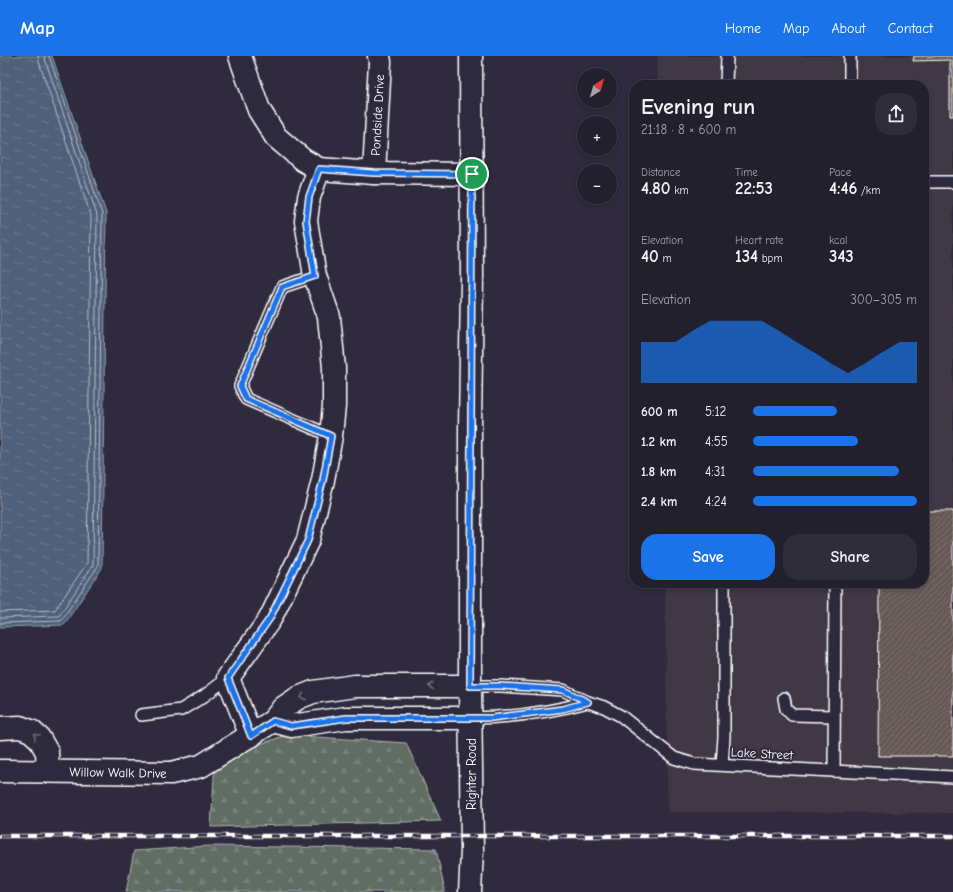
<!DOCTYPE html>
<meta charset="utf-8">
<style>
:root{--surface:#23202e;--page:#2f2d3a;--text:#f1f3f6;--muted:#a3a3aa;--line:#403e4a;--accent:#1a73e8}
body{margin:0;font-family:"Comic Neue",sans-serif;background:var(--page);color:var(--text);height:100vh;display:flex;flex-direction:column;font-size:15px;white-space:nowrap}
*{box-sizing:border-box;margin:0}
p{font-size:13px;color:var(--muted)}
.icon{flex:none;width:22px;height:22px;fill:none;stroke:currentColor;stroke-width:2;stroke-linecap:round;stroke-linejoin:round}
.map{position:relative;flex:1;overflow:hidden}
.drawer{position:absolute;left:629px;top:24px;width:300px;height:508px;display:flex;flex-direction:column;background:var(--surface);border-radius:16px;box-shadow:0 2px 6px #0003,0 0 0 1px var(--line)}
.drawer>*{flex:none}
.needle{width:26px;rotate:37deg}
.buttons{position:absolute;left:577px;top:12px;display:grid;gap:8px}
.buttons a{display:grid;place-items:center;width:40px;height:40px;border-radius:50%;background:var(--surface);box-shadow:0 2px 6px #0003,0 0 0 1px var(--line);font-size:20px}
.pin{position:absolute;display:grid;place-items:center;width:34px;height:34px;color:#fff;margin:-17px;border:2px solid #fff;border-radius:50%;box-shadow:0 1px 4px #0007}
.round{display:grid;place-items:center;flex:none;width:42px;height:42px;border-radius:16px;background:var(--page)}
.overview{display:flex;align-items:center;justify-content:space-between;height:68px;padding:0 12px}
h1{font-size:22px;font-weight:600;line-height:30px}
.stats{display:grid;grid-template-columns:repeat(3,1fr);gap:6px;height:68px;padding:4px 12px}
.stats div{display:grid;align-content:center}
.stats b{font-size:17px;font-weight:600}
.stats small{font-size:11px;font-weight:400}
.stats p{font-size:11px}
.chart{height:112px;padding:8px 12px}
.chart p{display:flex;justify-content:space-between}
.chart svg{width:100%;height:72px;margin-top:4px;fill:var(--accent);opacity:.7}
.primary-button{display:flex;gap:8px;margin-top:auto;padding:8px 12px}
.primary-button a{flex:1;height:46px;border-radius:16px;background:var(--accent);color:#fff;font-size:16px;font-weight:600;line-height:46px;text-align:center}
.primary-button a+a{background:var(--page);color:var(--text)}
ul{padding:0 12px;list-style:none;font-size:13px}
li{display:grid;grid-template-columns:64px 48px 1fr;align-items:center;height:30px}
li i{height:10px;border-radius:5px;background:var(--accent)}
header{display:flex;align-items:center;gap:24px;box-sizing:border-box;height:56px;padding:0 20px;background:var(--accent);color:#fff}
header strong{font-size:19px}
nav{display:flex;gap:22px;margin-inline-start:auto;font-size:14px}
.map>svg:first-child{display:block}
.built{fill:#403844}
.forest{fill:url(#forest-firs);stroke:#aeb6b1}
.water{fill:url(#water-ripples);stroke:#95a0af}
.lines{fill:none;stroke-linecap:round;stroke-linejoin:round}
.shore{stroke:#b9c0ca;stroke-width:1}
.building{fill:url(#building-hatch);stroke:#fff}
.lane-casing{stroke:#fff;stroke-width:14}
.street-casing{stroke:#fff;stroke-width:25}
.secondary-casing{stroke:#fff;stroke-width:25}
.lane{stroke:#2f2a3d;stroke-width:11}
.street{stroke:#2f2a3d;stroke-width:22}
.secondary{stroke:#2f2a3d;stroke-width:22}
.rail-casing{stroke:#fff;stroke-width:4.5}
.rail{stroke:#2f2a3d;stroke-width:3;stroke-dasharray:9;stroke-linecap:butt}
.oneway{stroke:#6d6a77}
.route-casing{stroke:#fff;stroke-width:8}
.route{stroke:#1a73e8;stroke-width:5}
.labels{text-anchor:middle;stroke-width:4;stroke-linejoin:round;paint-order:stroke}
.street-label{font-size:13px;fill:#fff;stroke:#2f2a3d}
</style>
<header>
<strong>Map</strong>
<nav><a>Home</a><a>Map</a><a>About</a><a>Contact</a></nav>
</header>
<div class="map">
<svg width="953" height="836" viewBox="0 0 953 836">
<defs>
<pattern id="forest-firs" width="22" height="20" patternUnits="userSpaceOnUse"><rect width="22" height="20" fill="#5e6d63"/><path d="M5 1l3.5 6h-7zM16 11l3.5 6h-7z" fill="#76837a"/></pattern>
<pattern id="water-ripples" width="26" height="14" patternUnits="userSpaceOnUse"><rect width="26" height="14" fill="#4f617a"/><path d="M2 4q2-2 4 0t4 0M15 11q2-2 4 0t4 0" fill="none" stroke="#69798e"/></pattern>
<pattern id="building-hatch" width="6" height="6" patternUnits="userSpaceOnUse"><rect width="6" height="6" fill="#665955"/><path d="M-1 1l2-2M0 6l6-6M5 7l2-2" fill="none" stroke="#7d726e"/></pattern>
</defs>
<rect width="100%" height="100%" fill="#2f2a3d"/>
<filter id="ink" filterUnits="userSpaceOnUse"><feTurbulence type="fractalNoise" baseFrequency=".025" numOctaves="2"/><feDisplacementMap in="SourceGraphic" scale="8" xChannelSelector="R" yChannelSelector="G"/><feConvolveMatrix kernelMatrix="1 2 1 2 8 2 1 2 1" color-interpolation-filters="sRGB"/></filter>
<g filter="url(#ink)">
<path class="built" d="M658 0H953V757L668 756 665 527H924V29H658Z"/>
<g class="forest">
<path d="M286 679 406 687 441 765 211 771 215 704Z"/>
<path d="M210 790 436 793 445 836H126L134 795Z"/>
</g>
<path class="water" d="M0 0H52L106 157 102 512 64 569 0 571Z"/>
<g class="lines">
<g class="shore">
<path d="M0 556 55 554 87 507 91 160 39 6 38 0"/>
<path d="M0 562 59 560 93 509 97 159 44 0"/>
<path d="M0 567 61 565 98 510 102 158 49 0"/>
</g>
</g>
<g class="building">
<path d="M914 0H953V60H950V4L913 5Z"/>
<path d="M924 455H953V700H878L879 527H924Z"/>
</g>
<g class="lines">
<defs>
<g id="lane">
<path d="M850 0V29"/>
<path d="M726 29 727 0"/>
<path d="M924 126H953"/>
<path d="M315 220 282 231 240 330 246 343 331 380"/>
<path d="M470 630H501L563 634 588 646 604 651 621 660 674 702 694 708 953 721"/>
<path d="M784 642 786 653 792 659 833 660"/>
<path d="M141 659 181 654 204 640 228 622"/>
<path d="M471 662C511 662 550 656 588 646"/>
<path d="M722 709 724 681V527"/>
<path d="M834 715 835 527"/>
</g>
<g id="street">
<path d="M240 0 259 54 276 81 303 104 319 113 374 117 472 118"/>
<path d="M374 117 380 6 379 0"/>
<path d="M273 665 291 670 346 662H471"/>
<path d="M0 672 20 671 31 675 39 682 47 696 48 715"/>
<path d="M251 680 228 622 270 563 308 484 323 424 331 380 334 350V312L329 261 315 220 306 165 309 141 319 113"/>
<path d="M0 715 171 717 201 710 273 665 283 652 298 642 313 636 355 630H470"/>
</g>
<path id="secondary" d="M470 836 472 795 470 630V373L472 221 471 0"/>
</defs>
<use href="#lane" class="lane-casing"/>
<use href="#street" class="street-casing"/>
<use href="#secondary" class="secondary-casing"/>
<use href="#lane" class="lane"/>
<use href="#street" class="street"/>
<use href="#secondary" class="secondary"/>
<defs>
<path id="rail" d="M0 780H953"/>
</defs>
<use href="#rail" class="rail-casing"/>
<use href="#rail" class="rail"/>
</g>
<defs><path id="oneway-chevron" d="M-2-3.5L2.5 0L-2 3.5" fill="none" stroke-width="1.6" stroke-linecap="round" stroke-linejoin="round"/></defs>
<g class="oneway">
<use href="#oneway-chevron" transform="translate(431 630) rotate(180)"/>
<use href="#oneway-chevron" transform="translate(303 641) rotate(157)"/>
<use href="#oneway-chevron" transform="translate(36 680) rotate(-135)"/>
</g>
</g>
<g class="lines" filter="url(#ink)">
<defs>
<path id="route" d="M319 113 374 117 472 118 470 630H501L563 634 588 646 563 653 492 662H346L291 670 273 665 251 680 228 622 270 562 308 484 323 424 331 380 246 343 240 330 282 231 315 220 306 165 309 141Z"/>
</defs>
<use href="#route" class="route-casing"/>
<use href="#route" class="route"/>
</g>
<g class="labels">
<g class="street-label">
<text transform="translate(377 59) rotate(-87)" y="5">Pondside Drive</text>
<text transform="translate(762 697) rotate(3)" y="5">Lake Street</text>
<text transform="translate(118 716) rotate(1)" y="5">Willow Walk Drive</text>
<text transform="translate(471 718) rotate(-90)" y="5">Righter Road</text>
</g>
</g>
</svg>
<div class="buttons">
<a><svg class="needle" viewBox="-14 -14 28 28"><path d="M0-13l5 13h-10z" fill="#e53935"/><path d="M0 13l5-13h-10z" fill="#a3a3aa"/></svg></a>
<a>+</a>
<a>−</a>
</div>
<div class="pin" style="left:472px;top:118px;background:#1e9e55"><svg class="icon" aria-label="arrive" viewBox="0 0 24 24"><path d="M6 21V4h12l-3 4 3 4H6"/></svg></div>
<section class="drawer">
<div class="overview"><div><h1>Evening run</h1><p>21:18 · 8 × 600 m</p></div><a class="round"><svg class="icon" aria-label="share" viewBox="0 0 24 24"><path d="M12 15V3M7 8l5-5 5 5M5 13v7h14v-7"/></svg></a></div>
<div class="stats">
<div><p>Distance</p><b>4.80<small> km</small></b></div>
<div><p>Time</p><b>22:53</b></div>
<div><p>Pace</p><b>4:46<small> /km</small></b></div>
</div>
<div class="stats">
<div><p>Elevation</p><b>40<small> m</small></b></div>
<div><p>Heart rate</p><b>134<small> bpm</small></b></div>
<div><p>kcal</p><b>343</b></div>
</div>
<div class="chart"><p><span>Elevation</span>300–305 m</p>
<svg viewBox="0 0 160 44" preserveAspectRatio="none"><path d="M0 44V19L10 19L20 19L30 12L40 6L50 6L60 6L70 6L80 12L90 19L100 25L110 32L120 38L130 32L140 25L150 19L160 19V44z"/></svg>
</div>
<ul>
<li><b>600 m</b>5:12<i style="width:51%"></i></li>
<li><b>1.2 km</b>4:55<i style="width:64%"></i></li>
<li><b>1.8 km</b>4:31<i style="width:89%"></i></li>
<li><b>2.4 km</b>4:24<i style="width:100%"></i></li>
</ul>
<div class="primary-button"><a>Save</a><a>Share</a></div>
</section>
</div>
